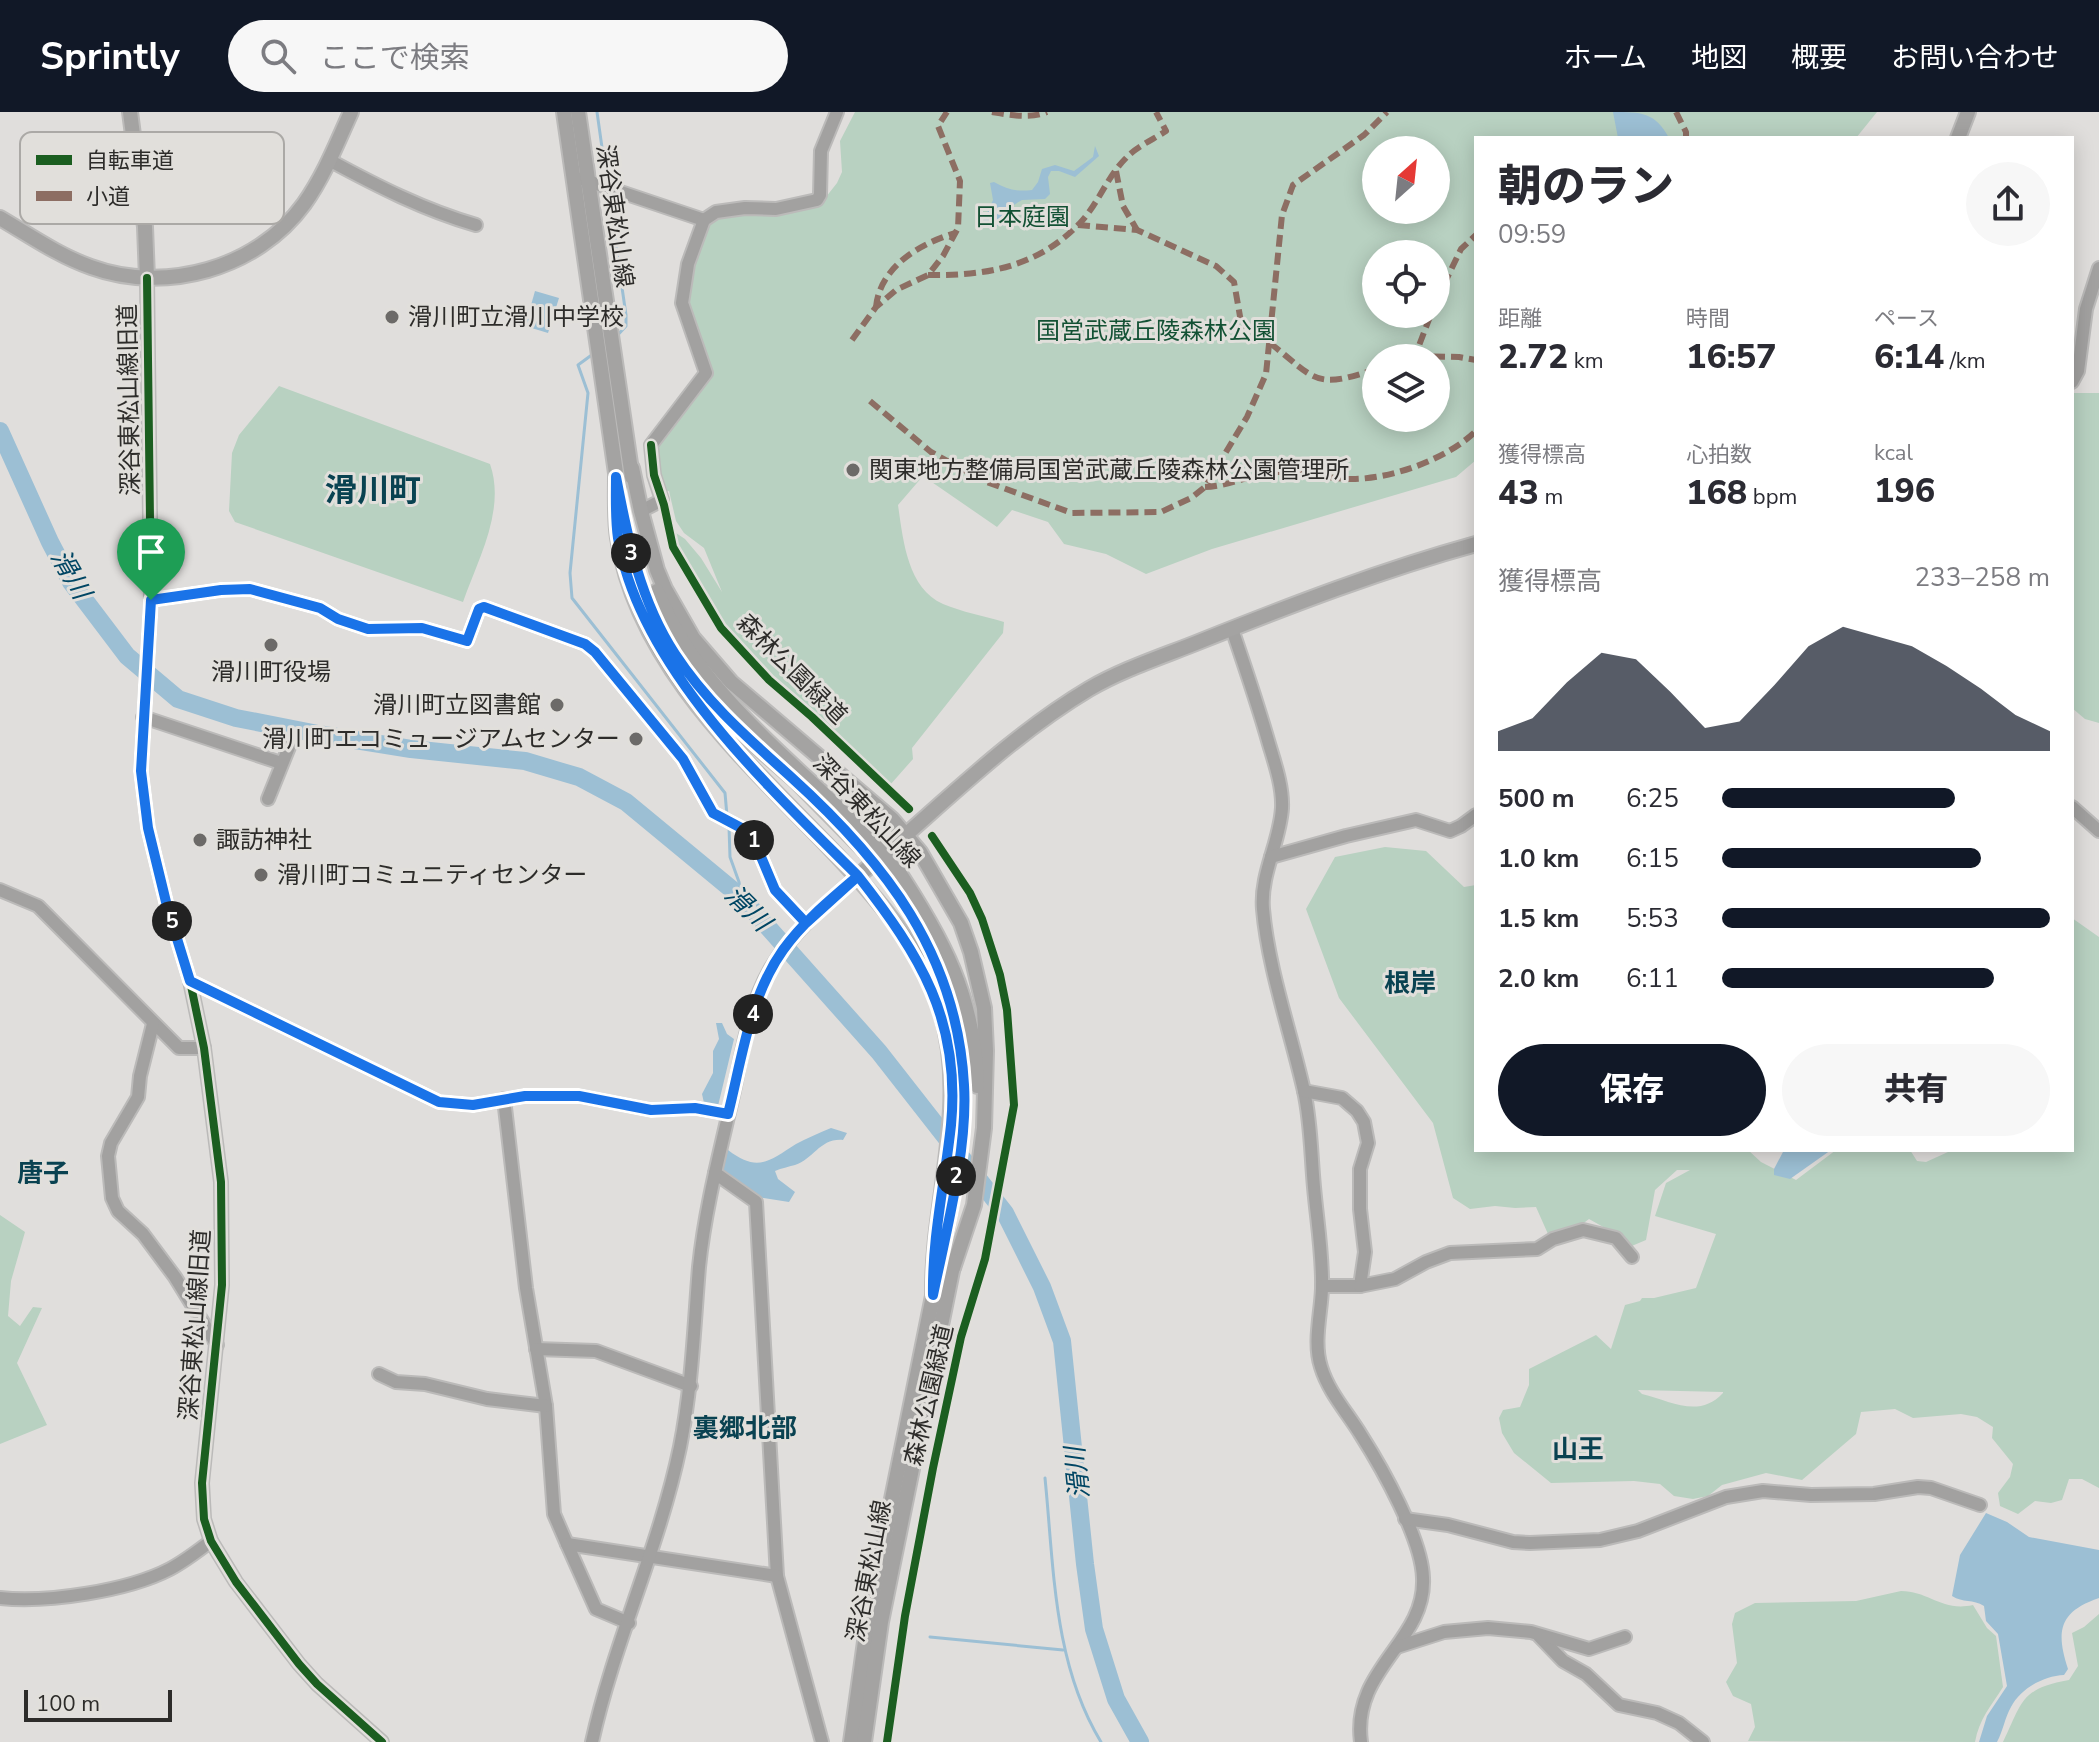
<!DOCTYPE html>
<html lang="ja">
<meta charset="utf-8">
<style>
:root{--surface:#fff;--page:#f7f7f7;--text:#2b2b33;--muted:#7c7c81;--accent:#111827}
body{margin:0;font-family:"Nunito Sans","Noto Sans JP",sans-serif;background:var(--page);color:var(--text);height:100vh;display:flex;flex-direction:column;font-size:30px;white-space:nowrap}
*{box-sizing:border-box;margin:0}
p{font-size:26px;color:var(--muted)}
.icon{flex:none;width:44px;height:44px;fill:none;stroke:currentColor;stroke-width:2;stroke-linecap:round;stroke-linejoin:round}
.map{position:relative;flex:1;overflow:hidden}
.details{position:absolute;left:1474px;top:24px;width:600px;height:1016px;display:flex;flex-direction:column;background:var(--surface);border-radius:0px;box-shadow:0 4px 20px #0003}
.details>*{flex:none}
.needle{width:52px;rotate:27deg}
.fabs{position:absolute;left:1362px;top:24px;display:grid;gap:16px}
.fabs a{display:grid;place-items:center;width:88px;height:88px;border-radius:50%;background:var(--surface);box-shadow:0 4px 20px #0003;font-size:40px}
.scale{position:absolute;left:24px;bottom:20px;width:148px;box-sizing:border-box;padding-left:8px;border:4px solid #2d2c2a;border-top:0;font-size:22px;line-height:28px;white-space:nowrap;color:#2d2c2a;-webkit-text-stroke:6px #e1dfdb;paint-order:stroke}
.pin{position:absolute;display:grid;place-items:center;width:68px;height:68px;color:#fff;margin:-82px -34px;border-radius:50% 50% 50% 0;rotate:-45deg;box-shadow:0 0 8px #0007}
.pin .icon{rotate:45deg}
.km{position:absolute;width:40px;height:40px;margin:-20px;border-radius:50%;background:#222;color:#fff;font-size:22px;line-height:40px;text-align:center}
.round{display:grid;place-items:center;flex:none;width:84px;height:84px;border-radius:42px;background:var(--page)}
.summary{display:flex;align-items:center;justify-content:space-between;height:136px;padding:0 24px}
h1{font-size:44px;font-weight:800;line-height:60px}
.figures{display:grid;grid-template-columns:repeat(3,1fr);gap:12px;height:136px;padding:8px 24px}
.figures div{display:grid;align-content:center}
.figures b{font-size:34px;font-weight:800}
.figures small{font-size:22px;font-weight:400}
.figures p{font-size:22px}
.chart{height:224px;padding:16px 24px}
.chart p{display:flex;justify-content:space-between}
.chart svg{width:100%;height:144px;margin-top:8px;fill:var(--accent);opacity:.7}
.button{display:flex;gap:16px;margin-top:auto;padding:16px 24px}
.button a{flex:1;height:92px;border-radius:48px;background:var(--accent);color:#fff;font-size:32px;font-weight:800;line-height:92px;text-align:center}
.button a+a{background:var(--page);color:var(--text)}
ul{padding:0 24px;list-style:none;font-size:26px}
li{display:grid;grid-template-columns:128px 96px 1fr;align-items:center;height:60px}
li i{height:20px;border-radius:10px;background:var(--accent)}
header{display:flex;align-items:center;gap:48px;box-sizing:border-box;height:112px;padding:0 40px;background:var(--accent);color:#fff}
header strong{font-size:38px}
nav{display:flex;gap:44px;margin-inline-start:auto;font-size:28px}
.search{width:560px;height:72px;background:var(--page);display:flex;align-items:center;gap:20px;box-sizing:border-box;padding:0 28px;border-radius:44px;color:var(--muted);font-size:30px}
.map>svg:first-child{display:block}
.green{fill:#b8d1c1;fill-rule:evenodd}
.water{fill:#9cbfd4}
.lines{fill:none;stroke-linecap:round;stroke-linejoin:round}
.stream{stroke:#9cbfd4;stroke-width:3}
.river{stroke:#9cbfd4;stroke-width:18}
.minor-casing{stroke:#bbbab9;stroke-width:16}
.major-casing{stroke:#bbbab9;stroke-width:18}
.minor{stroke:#a2a1a0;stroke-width:12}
.major{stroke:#a4a3a2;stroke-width:14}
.major-bridge-casing{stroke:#bbbab9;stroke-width:18;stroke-linecap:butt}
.major-bridge{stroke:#a4a3a2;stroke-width:14}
.quiet{stroke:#8d6e63;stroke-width:6;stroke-dasharray:12 6;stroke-linecap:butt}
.cycleway-casing{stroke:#e1dfdb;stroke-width:13}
.cycleway{stroke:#1b5e20;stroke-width:8}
.route-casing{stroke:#fff;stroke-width:16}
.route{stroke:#1a73e8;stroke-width:10}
.poi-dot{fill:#6c6a68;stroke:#e1dfdb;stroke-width:3}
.labels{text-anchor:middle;stroke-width:6;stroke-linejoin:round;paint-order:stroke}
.street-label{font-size:24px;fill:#2d2c2a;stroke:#e1dfdb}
.park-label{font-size:24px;fill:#135134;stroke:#e1dfdb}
.poi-label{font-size:24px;fill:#2d2c2a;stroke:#e1dfdb;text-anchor:start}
.water-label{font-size:26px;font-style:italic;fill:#004664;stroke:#e1dfdb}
.neighbourhood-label{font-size:26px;font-weight:bold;fill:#094251;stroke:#e1dfdb}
.district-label{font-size:32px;font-weight:bold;fill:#094251;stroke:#e1dfdb}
.key{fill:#e1dfdb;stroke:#aba9a6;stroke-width:2}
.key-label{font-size:22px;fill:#2d2c2a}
</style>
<header>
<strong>Sprintly</strong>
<div class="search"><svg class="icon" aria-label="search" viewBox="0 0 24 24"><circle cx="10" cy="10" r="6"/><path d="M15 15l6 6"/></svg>ここで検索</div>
<nav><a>ホーム</a><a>地図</a><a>概要</a><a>お問い合わせ</a></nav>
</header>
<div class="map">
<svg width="2099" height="1630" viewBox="0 0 2099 1630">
<rect width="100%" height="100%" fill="#e0dedc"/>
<g class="green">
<path d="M855 0H1877L1856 26H1476V348L1456 365 1212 437 1146 462 1106 442 1064 432 1048 410 1012 398 997 415 923 364 898 393C903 427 907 476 943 492 962 500 984 504 1004 510L1003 521 912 636 913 647 890 673C828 621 730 552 694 480 685 460 678 438 670 417L685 427 701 446 722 480 704 436 684 421 676 409 669 379 662 380 654 338 711 264 685 194 689 164 706 112 719 103 822 90 837 71 842 60 840 29ZM1376 38H1436V98H1376ZM1376 142H1436V202H1376ZM1376 246H1436V306H1376Z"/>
<path d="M279 274 490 352C506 398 478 447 463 490L235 410 229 399 232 341 239 323Z"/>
<path d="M2072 281H2099V611L2085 607 2072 596Z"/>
<path d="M1385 735 1426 739 1464 775 1476 773V1038H1748L1761 1050 1796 1068 1836 1038H1910L1917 1049 1926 1050 1948 1040 2072 1038V806L2099 825V1376L2082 1367H2069L2062 1388 2051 1391 2035 1389 2018 1402 2000 1394 1998 1381 2010 1365 2013 1352 1992 1326 1993 1315 1977 1305 1961 1302 1913 1306 1895 1297 1861 1300 1856 1322 1802 1368 1766 1361 1722 1373 1708 1384 1693 1387 1674 1384 1660 1372 1634 1369 1551 1371 1514 1341 1502 1321 1499 1306 1503 1298 1520 1295 1529 1273V1257L1596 1223 1611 1237 1625 1193 1640 1189 1642 1186H1654L1696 1176 1716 1122 1655 1104 1666 1071 1690 1058H1677L1655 1078 1646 1128 1627 1136 1614 1121 1589 1107 1581 1113 1548 1122 1536 1095 1515 1096 1495 1094 1470 1097 1453 1086 1433 1011 1339 886 1306 797 1335 745ZM1638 1278 1723 1280V1281C1699 1307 1671 1289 1642 1282Z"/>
<path d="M0 1103 25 1120 11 1169 8 1204 20 1214 33 1195 42 1196 17 1251 47 1313 0 1332Z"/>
<path d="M1901 1479C1929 1479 1942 1500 1973 1493L1987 1516 1996 1524 2003 1575C1991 1594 1979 1607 1975 1630L1748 1629 1755 1615 1751 1592 1733 1584 1726 1570 1737 1551 1732 1512 1735 1501 1755 1491 1856 1489Z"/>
<path d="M2099 1502V1630H2003C2023 1589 2020 1577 2069 1568L2078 1554 2072 1521 2084 1515Z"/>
</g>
<g class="water">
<path d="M1613 0C1641 0 1655 0 1669 26H1618Z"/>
<path d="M1095 34 1099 44 1075 65 1059 59H1051L1048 65 1050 82 1045 87 1022 88 1012 94 1011 106 1002 114 985 113 984 108 993 88 990 71 994 70C1007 77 1016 80 1032 78L1038 70 1042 57 1055 53 1074 59 1093 45Z"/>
<path d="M535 179 559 186 548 221 525 214Z"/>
<path d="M716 911H722L727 922 734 927 718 994 704 991 702 982 713 961V939L719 927Z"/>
<path d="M831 1016 847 1021 843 1028C820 1026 814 1047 795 1053 788 1055 782 1056 775 1059L778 1067 795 1080 789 1090 757 1085 722 1060 728 1038C758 1061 769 1049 796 1032 807 1026 819 1021 831 1016Z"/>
<path d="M1784 1038H1831L1790 1067 1774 1063V1057Z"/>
<path d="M1986 1401 2007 1410 2029 1425 2099 1438V1486C2058 1500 2056 1520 2068 1557L2064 1563C2044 1564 2021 1576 2011 1595 2005 1605 2003 1619 1997 1630H1979L1987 1604 2007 1574 1998 1522 1986 1509 1984 1494C1973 1487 1963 1491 1952 1484L1960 1443Z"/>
</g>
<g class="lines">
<g class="stream">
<path d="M597 0 607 71"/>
<path d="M608 79 626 203V214L615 226"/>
<path d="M593 242 578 253 588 281 570 461 572 486 725 681 727 704"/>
<path d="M729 715 730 745 739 770 741 785"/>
<path d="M1045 1366C1054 1455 1053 1551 1101 1630"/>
<path d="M930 1525 1063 1538"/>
</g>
<path class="river" d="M0 319 50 430 71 470 127 544 178 587 236 606 318 622 411 637 525 649 579 665 626 690 741 785 879 940 1005 1101 1042 1175 1062 1229 1085 1452 1094 1517 1116 1587 1140 1630"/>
<defs>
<g id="minor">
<path d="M329 48C377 74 424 98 476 113"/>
<path d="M582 67 704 108"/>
<path d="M147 166 151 488 141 659 148 716 167 794 190 869 204 936 221 1070 222 1173 202 1371 204 1407 211 1429 236 1470 299 1552 317 1572 382 1630"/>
<path d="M2072 270 2078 259 2086 197 2099 156"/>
<path d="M641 399 662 388 654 363 651 333 706 261 682 191 688 152 704 108 716 100 745 96 776 97 817 88 820 83 821 39 837 0"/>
<path d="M151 488 221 478 250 477 320 496 338 507 368 517 422 516 467 529 479 497 484 495 585 532 595 540 683 647 713 701 747 719 754 728 775 778 806 811"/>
<path d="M1232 517C1245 555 1258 593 1269 632 1275 652 1283 675 1282 696 1280 730 1260 762 1263 797 1268 856 1291 921 1304 979 1311 1010 1311 1043 1314 1075 1317 1109 1323 1144 1322 1177 1321 1202 1313 1231 1321 1255 1329 1281 1347 1300 1361 1323 1382 1356 1422 1427 1423 1466 1426 1530 1351 1557 1361 1630"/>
<path d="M143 605 281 651"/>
<path d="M268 687 289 635"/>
<path d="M2072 695 2099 719"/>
<path d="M1271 745 1346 724 1416 708 1450 719 1461 714 1476 703"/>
<path d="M0 778 38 794 179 936H204"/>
<path d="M190 869 439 990 473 993 525 984H579L651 998 695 996 728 1002"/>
<path d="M153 912 140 964 138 985 111 1031 108 1044 112 1086 118 1099 143 1122 175 1165 217 1233"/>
<path d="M1304 979 1342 986 1357 999 1364 1010 1368 1031 1360 1057V1097L1365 1140 1360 1174H1322"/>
<path d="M504 987 526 1176 546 1294 554 1402 567 1432"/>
<path d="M715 1061 756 1090 777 1464 822 1630"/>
<path d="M1360 1174 1395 1167 1426 1150 1450 1141 1537 1137 1553 1127 1583 1118 1616 1126 1632 1145"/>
<path d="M536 1237 596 1239 691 1274"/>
<path d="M379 1262 396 1270 425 1272 487 1287 546 1294"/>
<path d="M1405 1407 1448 1413 1513 1430 1530 1431 1600 1428 1638 1419 1726 1385 1763 1379 1811 1383 1874 1382 1918 1375 1931 1376 1980 1393"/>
<path d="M0 1486C47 1491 128 1479 170 1457 185 1449 198 1439 211 1429"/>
<path d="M629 1511 596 1497 567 1432 777 1464"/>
<path d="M1539 1524 1563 1549 1586 1562 1619 1593 1657 1601 1679 1611 1703 1630"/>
<path d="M1397 1535 1444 1520 1488 1516 1531 1520 1589 1537 1625 1525"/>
<path d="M592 1630C614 1530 659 1436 680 1335 692 1275 694 1216 699 1155 705 1097 720 1040 733 983 742 941 749 894 771 856 793 819 825 792 858 764"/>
</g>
<g id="major">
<path d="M130 0 145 115 147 166"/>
<path d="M564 0 618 375"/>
<path d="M578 0 632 365"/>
<path d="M1958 26 1968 0"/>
<path d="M0 106C29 123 59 144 91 155 165 182 257 157 304 92 324 64 337 31 351 0"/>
<path d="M632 356 641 399 657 458 665 477 693 526 731 570 892 707 920 740 961 811 971 840 984 896 986 939 984 1016 974 1093 953 1156"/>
<path d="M616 365C616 385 615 406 618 426 637 551 743 646 826 732 872 780 922 835 941 900 969 994 932 1088 933 1183"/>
<path d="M657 479C699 584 798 652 874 731"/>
<path d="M655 506 674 541 709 587 737 617 795 668 865 739"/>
<path d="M894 753C942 825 975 885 977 974"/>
<path d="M885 762C898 782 913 802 924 823 982 933 963 1030 941 1145"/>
<path d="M858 764C933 702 1005 627 1089 577 1123 557 1164 544 1201 529 1291 493 1382 458 1476 432"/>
<path d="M851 1630 869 1501 935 1174"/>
<path d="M864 1630 881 1510 954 1149"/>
</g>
</defs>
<use href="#minor" class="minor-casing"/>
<use href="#major" class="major-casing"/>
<use href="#minor" class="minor"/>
<use href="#major" class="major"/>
<defs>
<g id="major-bridge">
<path d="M874 731 894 753"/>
<path d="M865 739 885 762"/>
</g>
</defs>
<use href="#major-bridge" class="major-bridge-casing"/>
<use href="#major-bridge" class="major-bridge"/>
<g class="quiet">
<path d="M992 0C1010 3 1030 7 1047 0"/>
<path d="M1676 0 1686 20V26"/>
<path d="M1116 59 1123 94 1137 118"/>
<path d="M1078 113 1137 118 1216 154 1234 170 1241 210 1248 216 1270 222"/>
<path d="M928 163C986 164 1038 155 1080 111 1098 92 1107 65 1126 46 1136 35 1154 27 1166 19L1156 0"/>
<path d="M1436 189 1461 137 1476 123"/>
<path d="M876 195C880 155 919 132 955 121"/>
<path d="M852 228 876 195 896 178 928 163 943 144 958 116 960 69 938 14 947 0"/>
<path d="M1270 231C1317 268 1314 278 1376 257"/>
<path d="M1415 244 1459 245 1476 248"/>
<path d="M1410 246 1415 244 1431 202"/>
<path d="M870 289 931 340 984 369 1072 401 1161 400 1191 386 1205 375 1247 305 1266 262 1282 103 1293 73 1364 23 1387 0"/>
<path d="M1205 375C1230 374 1253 361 1278 360 1303 359 1327 367 1352 367 1392 367 1447 347 1476 319"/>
</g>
<defs>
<g id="cycleway">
<path d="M147 166 151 488 141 659 148 716 167 794 190 869 204 936 221 1070 222 1173 202 1371 204 1407 211 1429 236 1470 299 1552 317 1572 382 1630"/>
<path d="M651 333 654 363 664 393 673 435 721 516 769 568 812 605 909 697"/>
<path d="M887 1630 905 1504 933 1356 961 1225 985 1147 1014 993 1007 898 1000 863 982 807 970 781 932 724"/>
</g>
</defs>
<use href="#cycleway" class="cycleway-casing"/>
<use href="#cycleway" class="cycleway"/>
</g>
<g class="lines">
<defs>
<path id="route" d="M151 488 221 478 250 477 320 496 338 507 368 517 422 516 467 529 479 497 484 495 585 532 595 540 683 647 713 701 747 719 754 728 775 778 806 811 858 764C920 843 961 908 951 1013 945 1070 932 1125 933 1183 946 1120 968 1036 964 973 957 842 885 750 791 665 749 627 707 591 675 542 640 488 628 428 616 365 616 386 615 406 618 426 639 555 769 675 858 764 831 787 803 810 783 838 749 886 742 947 728 1002L695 996 651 998 579 984H525L473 993 439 990 190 869 167 794 148 716 141 659 151 488"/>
</defs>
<use href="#route" class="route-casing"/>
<use href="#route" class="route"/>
</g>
<g class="poi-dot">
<circle cx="392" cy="205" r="8"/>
<circle cx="853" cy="358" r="8"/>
<circle cx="271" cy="533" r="8"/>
<circle cx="557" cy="593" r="8"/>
<circle cx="636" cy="627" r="8"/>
<circle cx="200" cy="728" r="8"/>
<circle cx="261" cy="763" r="8"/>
</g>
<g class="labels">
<g class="street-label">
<text transform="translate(615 104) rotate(82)" y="8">深谷東松山線</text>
<text transform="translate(129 288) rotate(-91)" y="8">深谷東松山線旧道</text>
<text transform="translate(792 557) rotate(45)" y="8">森林公園緑道</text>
<text transform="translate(867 699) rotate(47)" y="8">深谷東松山線</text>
<text transform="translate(195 1213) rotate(-86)" y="8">深谷東松山線旧道</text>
<text transform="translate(929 1283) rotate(-77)" y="8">森林公園緑道</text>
<text transform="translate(869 1459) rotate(-79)" y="8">深谷東松山線</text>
</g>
<g class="park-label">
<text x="1022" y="113">日本庭園</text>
<text x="1156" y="227">国営武蔵丘陵森林公園</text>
</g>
<g class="poi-label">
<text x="408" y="213">滑川町立滑川中学校</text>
<text x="869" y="366">関東地方整備局国営武蔵丘陵森林公園管理所</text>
<text x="271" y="568" text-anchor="middle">滑川町役場</text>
<text x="541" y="601" text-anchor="end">滑川町立図書館</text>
<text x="620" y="635" text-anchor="end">滑川町エコミュージアムセンター</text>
<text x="216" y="736">諏訪神社</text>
<text x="277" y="771">滑川町コミュニティセンター</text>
</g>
<g class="water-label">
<text transform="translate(71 462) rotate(60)" y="9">滑川</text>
<text transform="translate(748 796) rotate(45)" y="9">滑川</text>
<text transform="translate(1077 1361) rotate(-96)" y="9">滑川</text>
</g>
<g class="neighbourhood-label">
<text x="1410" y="880">根岸</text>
<text x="43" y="1070">唐子</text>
<text x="745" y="1325">裏郷北部</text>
<text x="1578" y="1346">山王</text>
</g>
<g class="district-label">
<text x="373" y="389">滑川町</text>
</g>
</g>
<rect x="20" y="20" width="264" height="92" rx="12" class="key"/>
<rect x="36" y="43" width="36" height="10" fill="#1b5e20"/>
<rect x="36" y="79" width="36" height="10" fill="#8d6e63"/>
<g class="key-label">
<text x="86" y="56">自転車道</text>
<text x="86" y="92">小道</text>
</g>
</svg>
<div class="fabs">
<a><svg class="needle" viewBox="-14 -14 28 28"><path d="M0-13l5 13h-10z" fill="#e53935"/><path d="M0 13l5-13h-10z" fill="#7c7c81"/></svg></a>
<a><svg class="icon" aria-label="locate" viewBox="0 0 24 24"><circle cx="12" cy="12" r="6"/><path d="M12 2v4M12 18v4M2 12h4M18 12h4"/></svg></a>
<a><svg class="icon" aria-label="layers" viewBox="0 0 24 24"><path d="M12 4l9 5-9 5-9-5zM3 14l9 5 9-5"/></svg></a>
</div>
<div class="scale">100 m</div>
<div class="pin" style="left:151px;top:488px;background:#1e9e55"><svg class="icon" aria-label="arrive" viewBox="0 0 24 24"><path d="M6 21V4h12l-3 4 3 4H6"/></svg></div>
<b class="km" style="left:754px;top:728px">1</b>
<b class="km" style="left:956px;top:1064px">2</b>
<b class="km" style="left:631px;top:441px">3</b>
<b class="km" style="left:753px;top:902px">4</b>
<b class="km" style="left:172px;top:809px">5</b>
<section class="details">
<div class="summary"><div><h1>朝のラン</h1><p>09:59</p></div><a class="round"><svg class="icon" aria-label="share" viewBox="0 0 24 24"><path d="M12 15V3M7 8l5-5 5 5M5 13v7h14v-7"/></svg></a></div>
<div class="figures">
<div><p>距離</p><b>2.72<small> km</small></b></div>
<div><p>時間</p><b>16:57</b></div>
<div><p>ペース</p><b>6:14<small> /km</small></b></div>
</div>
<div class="figures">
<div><p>獲得標高</p><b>43<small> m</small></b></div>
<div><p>心拍数</p><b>168<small> bpm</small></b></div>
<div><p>kcal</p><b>196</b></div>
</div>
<div class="chart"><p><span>獲得標高</span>233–258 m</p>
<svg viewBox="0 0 160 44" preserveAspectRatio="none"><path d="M0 44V38L10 34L20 23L30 14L40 16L50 26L60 37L70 35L80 24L90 12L100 6L110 9L120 12L130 18L140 25L150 33L160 38V44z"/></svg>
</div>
<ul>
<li><b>500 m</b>6:25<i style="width:71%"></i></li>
<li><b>1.0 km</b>6:15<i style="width:79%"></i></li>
<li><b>1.5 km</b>5:53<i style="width:100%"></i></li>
<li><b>2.0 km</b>6:11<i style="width:83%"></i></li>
</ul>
<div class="button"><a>保存</a><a>共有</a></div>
</section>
</div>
